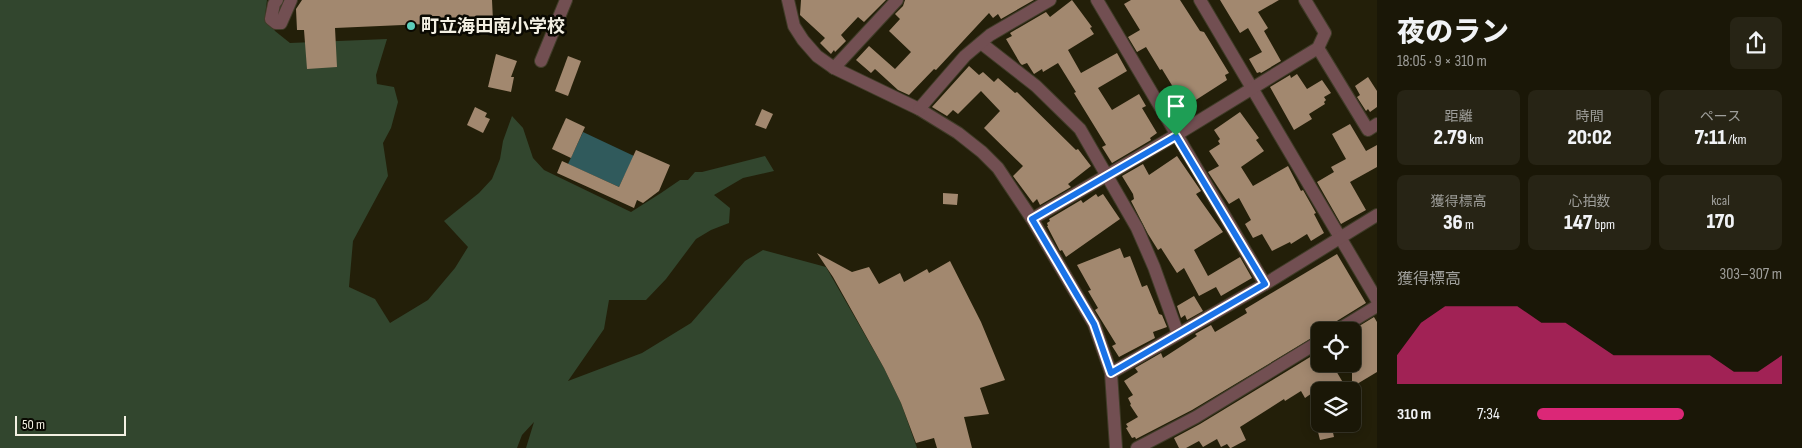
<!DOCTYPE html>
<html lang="ja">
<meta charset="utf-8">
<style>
:root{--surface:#1a1707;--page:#272415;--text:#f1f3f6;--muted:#9f9f9b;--line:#383628;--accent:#db2777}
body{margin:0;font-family:"Sofia Sans Condensed","Noto Sans JP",sans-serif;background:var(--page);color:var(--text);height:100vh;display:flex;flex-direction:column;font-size:19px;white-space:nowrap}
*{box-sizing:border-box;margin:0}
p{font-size:16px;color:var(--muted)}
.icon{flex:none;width:28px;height:28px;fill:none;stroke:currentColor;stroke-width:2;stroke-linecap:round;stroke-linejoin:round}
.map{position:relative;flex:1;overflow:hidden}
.sheet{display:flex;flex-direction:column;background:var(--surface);width:425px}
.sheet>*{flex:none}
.buttons{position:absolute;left:1311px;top:322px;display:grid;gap:10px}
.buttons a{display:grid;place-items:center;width:50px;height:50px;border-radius:8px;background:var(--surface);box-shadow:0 2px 12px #0003,0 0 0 1px var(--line);font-size:25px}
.scale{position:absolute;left:15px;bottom:12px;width:111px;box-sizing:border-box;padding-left:5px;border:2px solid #f3f0e3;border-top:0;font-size:14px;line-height:18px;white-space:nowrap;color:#f3f0e3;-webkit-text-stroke:4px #0a0902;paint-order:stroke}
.pin{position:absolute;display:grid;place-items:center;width:42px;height:42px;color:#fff;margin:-51px -21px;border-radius:50% 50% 50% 0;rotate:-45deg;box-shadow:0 0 5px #0007}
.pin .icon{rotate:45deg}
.round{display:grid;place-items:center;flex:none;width:52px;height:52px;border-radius:8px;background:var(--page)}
.overview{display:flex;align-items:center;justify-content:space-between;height:85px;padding:0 20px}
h1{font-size:28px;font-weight:800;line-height:38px}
.metrics{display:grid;grid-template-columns:repeat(3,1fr);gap:8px;height:85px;padding:5px 20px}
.metrics div{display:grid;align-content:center;border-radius:8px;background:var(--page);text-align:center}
.metrics b{font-size:21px;font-weight:800}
.metrics small{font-size:14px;font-weight:400}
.metrics p{font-size:14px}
.chart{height:140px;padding:10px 20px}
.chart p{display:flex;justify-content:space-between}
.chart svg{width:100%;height:90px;margin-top:5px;fill:var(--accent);opacity:.7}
ul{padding:0 20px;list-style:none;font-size:16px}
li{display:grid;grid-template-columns:80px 60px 1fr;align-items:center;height:38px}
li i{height:12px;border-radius:6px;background:var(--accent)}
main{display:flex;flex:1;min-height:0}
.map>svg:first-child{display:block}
.green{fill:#32462e}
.water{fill:#305a5c}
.building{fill:#a2886f}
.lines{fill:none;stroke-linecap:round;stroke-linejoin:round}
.minor-casing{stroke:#403c28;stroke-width:14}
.minor{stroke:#724f52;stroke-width:12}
.route-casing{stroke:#fff;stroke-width:10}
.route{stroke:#1a73e8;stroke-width:6}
.poi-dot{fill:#5cceba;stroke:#0a0902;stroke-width:2}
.labels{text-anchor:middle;stroke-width:5;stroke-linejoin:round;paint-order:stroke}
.poi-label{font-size:18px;font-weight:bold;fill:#f3f0e3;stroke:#0a0902;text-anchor:start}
</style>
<main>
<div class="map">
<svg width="1377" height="448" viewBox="0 0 1377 448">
<rect width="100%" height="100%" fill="#231f09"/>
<path class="green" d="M0 0H267L265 16 275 31 290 43 387 39 376 75 377 84 394 87 398 102 391 128 383 143 388 176 353 241 349 287 375 299 390 323 428 300 455 268 468 247 444 221 479 193 492 179 500 159 503 141 512 116 523 128 533 158 544 170 631 212 661 193 680 180H688L695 172H702L765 156 774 171 743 178 714 195 730 208 729 223 711 230 696 239 666 279 646 300H609L604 329 568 381 642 353 691 323 745 261 763 250 826 267 884 368 901 403 917 448H526L534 422 522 435 517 448H0Z"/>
<path class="water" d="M583 132 634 156 619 187 568 164Z"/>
<g class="building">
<path d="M302 0H492L493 21 335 28 337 67 307 69 304 30H297L296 9Z"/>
<path d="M801 0H886L864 22 858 17 841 35 846 41 835 52 834 50 831 54 820 43 825 38 800 15Z"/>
<path d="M905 0H1034L1001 19 998 14 993 18 989 13 936 70 934 69 909 95 898 90 875 69 871 73 856 60 869 46 895 69 911 52 889 31 900 19 895 14 903 6Z"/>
<path d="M1072 0 1092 27 1090 28 1094 34 1068 50 1081 73 1117 53 1127 71 1098 88 1112 110 1139 94 1146 106 1142 108 1157 133 1150 138 1151 140 1112 163 1102 147 1106 145 1074 93 1076 92 1058 63 1043 72 1042 69 1034 74 1027 63 1022 65 1020 63 1006 39 1012 36 1010 33 1046 12 1050 17Z"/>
<path d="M1131 0H1180L1200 31 1204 32 1229 73 1225 75 1227 80 1174 114 1165 98 1176 92 1162 69 1160 70 1146 47 1137 52 1128 37 1140 30 1124 4Z"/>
<path d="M1220 0H1279L1258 12 1268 28 1264 31 1281 61 1261 73 1260 72 1257 73 1249 59 1262 52 1248 28 1240 33Z"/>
<path d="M496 54 517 61 511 77H514L511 92 488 87Z"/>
<path d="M568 56 581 61 568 96 555 91Z"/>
<path d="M969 66 979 75 983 72 994 82 998 78 1015 93 1017 92 1076 150 1078 149 1091 166 1068 184 1071 187 1040 205 1037 199 1033 203 1013 176 1023 166 984 128 1000 111 981 91 958 114 953 110 947 116 932 107Z"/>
<path d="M1297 74 1307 89 1322 80 1331 93 1324 97 1326 100 1324 102 1325 104 1309 114 1312 119 1294 130 1270 87 1290 75 1291 78Z"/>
<path d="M1368 77 1377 91V107L1370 112 1368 109 1366 111 1357 97 1360 95 1355 86Z"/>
<path d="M475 107 487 113 485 117 490 119 483 133 467 125Z"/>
<path d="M762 109 773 114 766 129 755 125Z"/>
<path d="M1240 112 1259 138 1256 140 1264 151 1241 167 1253 186 1288 166 1301 191 1303 190 1316 213 1314 214 1324 233 1311 241 1307 234 1291 244 1290 242 1272 251 1262 234 1253 238 1245 224 1251 220 1239 198 1229 204 1208 172 1219 166 1209 151 1220 144 1218 141 1220 139 1214 130Z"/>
<path d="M566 118 585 127 571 158 552 149Z"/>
<path d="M1350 124 1366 151 1377 145V167L1350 182 1366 210 1341 224 1317 182 1334 172 1331 167 1346 159 1332 134Z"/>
<path d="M636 150 670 165 659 191 643 203 637 200 634 208 557 173 562 161 619 187Z"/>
<path d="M1177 156 1201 191 1196 194 1223 232 1194 250 1208 276 1240 257 1252 278 1221 296 1216 287 1199 296 1184 268 1177 273 1161 248 1158 250 1148 234 1131 201 1134 199 1133 194 1122 176 1143 164 1149 175Z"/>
<path d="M943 193 958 194 957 205 943 204Z"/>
<path d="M1096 194 1098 197 1103 194 1120 219 1066 257 1062 250 1060 251 1047 226H1048L1047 223 1050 221 1049 219 1081 200 1083 203Z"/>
<path d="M1120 248 1124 258 1130 256 1142 287 1147 285 1159 314 1162 315 1167 327 1153 332 1155 338 1119 357 1112 346 1116 344 1095 310 1098 308 1088 291 1091 290 1077 265Z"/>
<path d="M817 253 852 272 869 267 879 284 900 273 904 282 927 269 929 273 950 261 981 322 1005 380 980 388 989 414 964 417 972 448H937L934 438 916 443 901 403 884 368 833 277Z"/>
<path d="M1337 254 1366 303 1332 324 1328 331H1320V333L1192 410 1136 439 1135 437 1132 438 1126 428 1128 427 1126 424 1138 417 1130 405 1131 404 1128 398 1133 395 1124 381 1138 372 1135 368 1161 353 1163 358 1197 336 1195 334 1211 325 1215 332 1247 313 1245 309Z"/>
<path d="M1194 296 1203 311 1187 320 1185 315 1181 318 1177 306Z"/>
<path d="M1374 317 1377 322V372L1352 387V331H1351Z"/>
<path d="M1320 351V364H1332L1348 391H1315L1305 398 1301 391 1285 401 1284 399 1240 427 1246 440 1231 448H1230L1227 444 1221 447 1217 439 1203 447 1199 441 1186 448H1179L1174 438 1200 424Z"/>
<path d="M1331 424 1334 437 1320 440 1317 428Z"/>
</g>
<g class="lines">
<defs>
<g id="minor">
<path d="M277 0 274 4 271 19 276 23H281L291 0"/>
<path d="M788 0 794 26 803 40 817 56 834 68 919 109 958 133 982 152 998 168 1032 219 1094 324 1111 373 1116 448"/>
<path d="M1097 0 1265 284"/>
<path d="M1200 0 1377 300"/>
<path d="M981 43 1036 86 1080 129 1137 228 1154 267 1178 334"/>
<path d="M1318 48 1368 130 1377 124"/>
<path d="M541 61 566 0"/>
<path d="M834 68 897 0"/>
<path d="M919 109 965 56 990 35 1050 0"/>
<path d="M1032 219 1176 135 1318 48 1325 33 1305 0"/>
<path d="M1336 331 1377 306"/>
<path d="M1111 373 1265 284 1377 215"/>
<path d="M1137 448 1196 417 1320 341"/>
</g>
</defs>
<use href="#minor" class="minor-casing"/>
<use href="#minor" class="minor"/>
</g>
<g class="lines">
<defs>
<path id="route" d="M1176 136 1265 284 1111 373 1094 324 1032 219Z"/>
</defs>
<use href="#route" class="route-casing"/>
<use href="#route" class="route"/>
</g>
<circle class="poi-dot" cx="411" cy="26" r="5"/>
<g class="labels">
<g class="poi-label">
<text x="421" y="32">町立海田南小学校</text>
</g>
</g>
</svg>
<div class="buttons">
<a><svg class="icon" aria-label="locate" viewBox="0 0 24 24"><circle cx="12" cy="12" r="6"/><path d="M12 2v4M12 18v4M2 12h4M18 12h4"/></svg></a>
<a><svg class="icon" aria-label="layers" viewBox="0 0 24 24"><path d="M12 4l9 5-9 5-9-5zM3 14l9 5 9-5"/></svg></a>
</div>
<div class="scale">50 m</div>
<div class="pin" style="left:1176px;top:136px;background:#1e9e55"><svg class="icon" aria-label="arrive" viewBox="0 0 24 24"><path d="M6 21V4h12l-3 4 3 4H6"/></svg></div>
</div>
<section class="sheet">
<div class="overview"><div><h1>夜のラン</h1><p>18:05 · 9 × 310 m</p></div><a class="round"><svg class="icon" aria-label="share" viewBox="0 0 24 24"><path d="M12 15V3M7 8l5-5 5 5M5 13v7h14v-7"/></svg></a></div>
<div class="metrics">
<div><p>距離</p><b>2.79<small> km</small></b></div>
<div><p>時間</p><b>20:02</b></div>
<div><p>ペース</p><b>7:11<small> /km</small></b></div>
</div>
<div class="metrics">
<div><p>獲得標高</p><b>36<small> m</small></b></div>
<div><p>心拍数</p><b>147<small> bpm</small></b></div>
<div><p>kcal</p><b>170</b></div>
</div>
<div class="chart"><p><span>獲得標高</span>303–307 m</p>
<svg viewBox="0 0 160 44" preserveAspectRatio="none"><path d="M0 44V30L10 14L20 6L30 6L40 6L50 6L60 14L70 14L80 22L90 30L100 30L110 30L120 30L130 30L140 38L150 38L160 30V44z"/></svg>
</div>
<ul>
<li><b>310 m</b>7:34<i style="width:60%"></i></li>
</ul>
</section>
</main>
